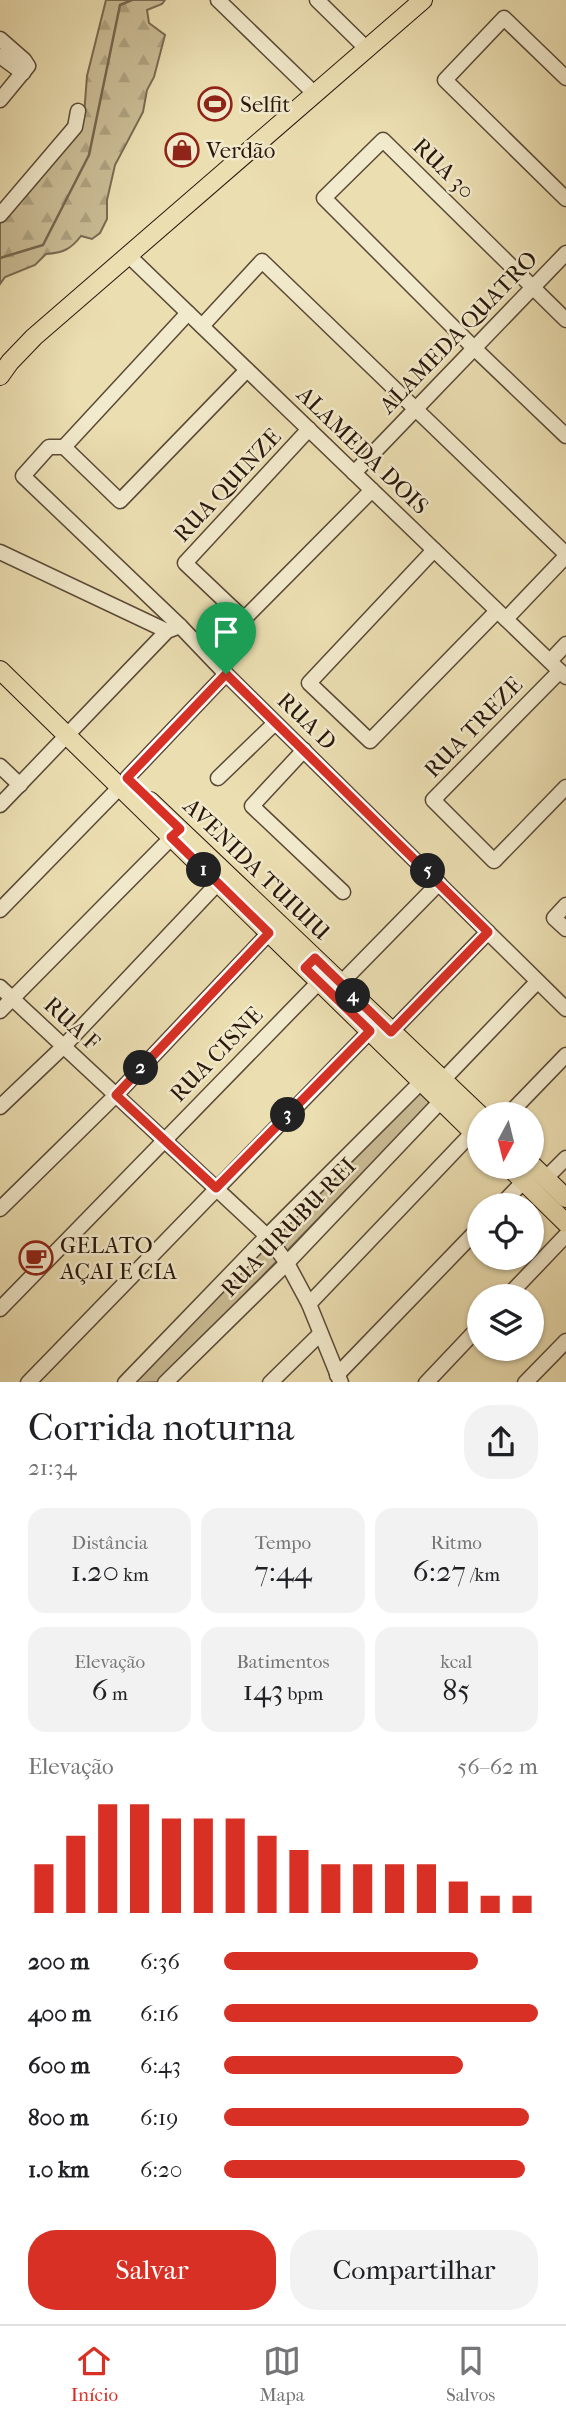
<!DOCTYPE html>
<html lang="pt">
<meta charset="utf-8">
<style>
:root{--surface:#fff;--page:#f2f2f2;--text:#202124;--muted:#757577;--line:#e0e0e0;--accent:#d93025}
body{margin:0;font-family:"IM FELL French Canon",serif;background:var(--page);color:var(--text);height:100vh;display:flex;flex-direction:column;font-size:26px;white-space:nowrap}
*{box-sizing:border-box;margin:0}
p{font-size:23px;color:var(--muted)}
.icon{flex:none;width:38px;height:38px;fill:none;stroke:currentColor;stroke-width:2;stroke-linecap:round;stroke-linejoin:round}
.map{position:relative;height:1382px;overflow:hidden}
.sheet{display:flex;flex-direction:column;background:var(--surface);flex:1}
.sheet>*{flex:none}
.needle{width:46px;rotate:187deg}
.tools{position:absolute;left:467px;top:1102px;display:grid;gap:14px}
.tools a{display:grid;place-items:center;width:77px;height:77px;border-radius:50%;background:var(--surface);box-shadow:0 2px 5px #0004;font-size:35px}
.pin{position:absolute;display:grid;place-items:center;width:60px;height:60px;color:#fff;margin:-72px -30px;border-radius:50% 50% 50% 0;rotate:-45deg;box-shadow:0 0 7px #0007}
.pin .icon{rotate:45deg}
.km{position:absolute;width:35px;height:35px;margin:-18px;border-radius:50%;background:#222;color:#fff;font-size:19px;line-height:35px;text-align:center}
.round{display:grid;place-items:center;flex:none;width:74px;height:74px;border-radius:28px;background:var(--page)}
.summary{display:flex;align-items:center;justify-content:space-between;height:119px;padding:0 28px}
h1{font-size:38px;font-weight:600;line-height:52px}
.stats{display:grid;grid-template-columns:repeat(3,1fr);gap:10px;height:119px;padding:7px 28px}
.stats div{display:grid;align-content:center;border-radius:18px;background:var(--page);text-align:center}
.stats b{font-size:30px;font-weight:600}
.stats small{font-size:19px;font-weight:400}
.stats p{font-size:19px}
.chart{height:196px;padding:14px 28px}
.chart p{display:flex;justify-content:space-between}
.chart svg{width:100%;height:126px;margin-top:7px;stroke:var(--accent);stroke-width:6}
.primary-button{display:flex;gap:14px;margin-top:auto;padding:14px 28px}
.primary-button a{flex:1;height:80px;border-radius:28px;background:var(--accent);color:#fff;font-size:28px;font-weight:600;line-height:80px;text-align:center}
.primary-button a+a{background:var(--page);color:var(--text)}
ul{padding:0 28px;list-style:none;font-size:23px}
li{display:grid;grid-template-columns:112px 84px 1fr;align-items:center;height:52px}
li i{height:18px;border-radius:9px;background:var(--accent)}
.tab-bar{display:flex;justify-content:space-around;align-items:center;height:98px;border-top:2px solid var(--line);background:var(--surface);font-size:19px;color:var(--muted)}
.tab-bar a{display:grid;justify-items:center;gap:4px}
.tab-bar .selected{color:var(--accent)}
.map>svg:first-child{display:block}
.forest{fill:url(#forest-firs);stroke:#7a6a51;stroke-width:2}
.green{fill:#cabc95;stroke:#7a6a51;stroke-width:2}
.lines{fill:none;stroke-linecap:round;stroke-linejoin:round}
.stream{stroke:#76664e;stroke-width:2.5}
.minor-casing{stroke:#5a4936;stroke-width:17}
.major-casing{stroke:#2a170d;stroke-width:20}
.minor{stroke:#f2eacc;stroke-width:14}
.major{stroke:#ebdeb1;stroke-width:18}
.route-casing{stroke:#fff;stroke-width:14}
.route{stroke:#d93025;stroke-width:9}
.labels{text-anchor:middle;stroke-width:5;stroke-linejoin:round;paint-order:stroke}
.poi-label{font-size:23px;fill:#2a170d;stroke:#f2eacc;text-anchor:start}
.street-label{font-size:23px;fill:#2a170d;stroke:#f2eacc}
</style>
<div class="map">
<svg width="566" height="1383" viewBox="0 0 566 1383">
<defs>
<pattern id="forest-firs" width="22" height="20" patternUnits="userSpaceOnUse" patternTransform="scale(1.75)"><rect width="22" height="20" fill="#cabc95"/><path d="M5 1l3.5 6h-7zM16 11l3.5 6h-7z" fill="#aea17f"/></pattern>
</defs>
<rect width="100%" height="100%" fill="#ebdeb1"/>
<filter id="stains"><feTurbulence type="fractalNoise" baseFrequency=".00286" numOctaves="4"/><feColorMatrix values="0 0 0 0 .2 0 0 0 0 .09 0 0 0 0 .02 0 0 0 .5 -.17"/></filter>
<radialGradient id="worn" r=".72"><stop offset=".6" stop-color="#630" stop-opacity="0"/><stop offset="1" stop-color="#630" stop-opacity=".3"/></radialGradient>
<path class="forest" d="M106 0H165L162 4 147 10 149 23 165 35 154 77 147 90 143 112 115 165 107 200V219L100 233 92 239 81 236C71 249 63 253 46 254L35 265 5 277 0 284V222L76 132 84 115 87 76Z"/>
<path class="green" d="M421 1089 433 1101 159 1382 133 1383Z"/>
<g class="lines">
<path class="stream" d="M0 258 43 245 89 155 120 5 132 0"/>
<defs>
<g id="minor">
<path d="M218 0 315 94"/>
<path d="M317 0 367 49"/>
<path d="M0 39 24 60 28 66 0 100"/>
<path d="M0 56 23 73"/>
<path d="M566 78 504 18 445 80 566 199"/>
<path d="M0 215 75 127 78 111"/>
<path d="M129 256 566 677"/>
<path d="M566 320 383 140 324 198 474 348 566 436"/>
<path d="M202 326 262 261 566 554"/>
<path d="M247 370 120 501 64 447H49L23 476 180 626 226 674 566 1009"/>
<path d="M309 429 185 563 244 619 372 490"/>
<path d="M64 447 188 313"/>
<path d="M354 473 566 253"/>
<path d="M434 550 309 683 370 741 497 611"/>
<path d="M0 552 167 631"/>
<path d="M506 619 566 556"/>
<path d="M550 661 566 644"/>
<path d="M560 671 433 800 494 861 566 787"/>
<path d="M304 750 252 806 343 892"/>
<path d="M0 766 20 785"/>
<path d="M127 778 226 674"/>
<path d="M218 778 275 723"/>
<path d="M0 805 167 631 180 626"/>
<path d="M566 905 554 918 566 929"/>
<path d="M0 910 120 787"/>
<path d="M341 983 439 883"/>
<path d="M0 987 267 1236 287 1263 309 1304 341 1383"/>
<path d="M0 1011 179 830"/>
<path d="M391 1032 488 932"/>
<path d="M443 1080 537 982"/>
<path d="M0 1107 64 1046 218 883"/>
<path d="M508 1115 566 1055"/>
<path d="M546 1178 566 1158"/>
<path d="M500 1206 523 1182"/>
<path d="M0 1209 116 1095 269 933"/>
<path d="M507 1297 566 1235"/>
<path d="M309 1304 473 1132"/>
<path d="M0 1309 319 982"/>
<path d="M337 1375 480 1227"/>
<path d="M28 1383 370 1031"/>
<path d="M125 1383 267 1236 421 1082"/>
<path d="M165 1383 287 1263 441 1101"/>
<path d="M270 1383 320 1334"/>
<path d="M426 1383 480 1326"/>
<path d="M525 1383 566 1341"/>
</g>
<g id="major">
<path d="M0 376 10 362 34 337 423 0"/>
<path d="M0 670 480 1139"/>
<path d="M150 801 480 1115"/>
<path d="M532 1165 566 1198"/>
<path d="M509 1167 566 1223"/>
</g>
</defs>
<use href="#minor" class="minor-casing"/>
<use href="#major" class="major-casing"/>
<use href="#minor" class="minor"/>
<use href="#major" class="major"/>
</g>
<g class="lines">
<defs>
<path id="route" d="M226 674 488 932 391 1032 315 958 305 968 370 1031 216 1188 116 1095 269 933 171 837 180 829 127 778Z"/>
</defs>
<use href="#route" class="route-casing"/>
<use href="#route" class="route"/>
</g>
<defs>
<symbol id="stadium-ring" viewBox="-11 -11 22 22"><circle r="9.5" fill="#f2eacc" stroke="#8f2418" stroke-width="1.5"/><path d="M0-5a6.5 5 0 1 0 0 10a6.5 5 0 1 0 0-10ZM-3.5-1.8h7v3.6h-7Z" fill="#8f2418"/></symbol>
<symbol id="shop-ring" viewBox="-11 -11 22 22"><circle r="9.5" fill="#f2eacc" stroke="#8f2418" stroke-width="1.5"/><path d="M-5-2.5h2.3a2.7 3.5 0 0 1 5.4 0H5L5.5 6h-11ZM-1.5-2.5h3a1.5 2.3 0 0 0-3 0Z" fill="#8f2418"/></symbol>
<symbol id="cafe-ring" viewBox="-11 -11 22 22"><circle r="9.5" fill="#f2eacc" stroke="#8f2418" stroke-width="1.5"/><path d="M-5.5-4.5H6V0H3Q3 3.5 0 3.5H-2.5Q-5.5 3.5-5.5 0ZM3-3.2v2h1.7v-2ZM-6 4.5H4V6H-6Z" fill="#8f2418"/></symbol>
</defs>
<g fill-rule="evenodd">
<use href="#stadium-ring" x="196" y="85" width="38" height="38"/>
<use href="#shop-ring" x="163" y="131" width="38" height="38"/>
<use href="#cafe-ring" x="17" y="1239" width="38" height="38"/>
</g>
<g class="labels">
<g class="poi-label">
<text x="240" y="112">Selfit</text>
<text x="206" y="158">Verdão</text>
<text x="60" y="1253">GELATO<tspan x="60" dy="26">AÇAI E CIA</tspan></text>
</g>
<g class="street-label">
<text transform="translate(444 168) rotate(44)" y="8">RUA 30</text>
<text transform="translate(458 332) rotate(-46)" y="8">ALAMEDA QUATRO</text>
<text transform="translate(363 450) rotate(44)" y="8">ALAMEDA DOIS</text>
<text transform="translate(227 485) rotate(-47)" y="8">RUA QUINZE</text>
<text transform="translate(307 721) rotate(44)" y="8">RUA D</text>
<text transform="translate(473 727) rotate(-46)" y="8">RUA TREZE</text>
<text transform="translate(257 869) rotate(44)" y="8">AVENIDA TUIUIU</text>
<text transform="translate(72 1023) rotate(43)" y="8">RUA F</text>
<text transform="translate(216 1054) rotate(-46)" y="8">RUA CISNE</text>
<text transform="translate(288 1227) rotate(-46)" y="8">RUA URUBU REI</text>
</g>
</g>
<rect width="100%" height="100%" filter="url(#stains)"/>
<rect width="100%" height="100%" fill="url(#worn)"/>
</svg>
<div class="tools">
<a><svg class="needle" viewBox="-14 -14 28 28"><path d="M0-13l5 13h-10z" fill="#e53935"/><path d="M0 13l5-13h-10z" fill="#757577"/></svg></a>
<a><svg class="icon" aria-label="locate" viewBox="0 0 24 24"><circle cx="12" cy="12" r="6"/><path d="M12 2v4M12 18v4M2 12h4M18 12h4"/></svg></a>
<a><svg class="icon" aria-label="layers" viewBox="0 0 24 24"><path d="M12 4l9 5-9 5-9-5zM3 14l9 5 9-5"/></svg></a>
</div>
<div class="pin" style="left:226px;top:674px;background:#1e9e55"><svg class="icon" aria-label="arrive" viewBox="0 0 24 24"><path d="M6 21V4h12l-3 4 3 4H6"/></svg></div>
<b class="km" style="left:204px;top:870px">1</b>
<b class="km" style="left:141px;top:1068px">2</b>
<b class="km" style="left:288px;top:1115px">3</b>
<b class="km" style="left:353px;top:996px">4</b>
<b class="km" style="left:428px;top:871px">5</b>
</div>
<section class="sheet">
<div class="summary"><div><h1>Corrida noturna</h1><p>21:34</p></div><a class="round"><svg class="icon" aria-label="share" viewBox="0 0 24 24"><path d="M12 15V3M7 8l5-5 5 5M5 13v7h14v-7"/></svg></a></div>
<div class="stats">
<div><p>Distância</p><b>1.20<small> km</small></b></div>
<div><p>Tempo</p><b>7:44</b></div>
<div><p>Ritmo</p><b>6:27<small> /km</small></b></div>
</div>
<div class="stats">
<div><p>Elevação</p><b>6<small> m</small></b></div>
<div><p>Batimentos</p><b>143<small> bpm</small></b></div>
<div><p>kcal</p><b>85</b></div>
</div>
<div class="chart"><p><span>Elevação</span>56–62 m</p>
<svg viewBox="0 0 160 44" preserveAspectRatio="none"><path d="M5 44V27M15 44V17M25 44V6M35 44V6M45 44V11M55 44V11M65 44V11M75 44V17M85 44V22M95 44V27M105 44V27M115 44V27M125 44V27M135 44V33M145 44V38M155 44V38"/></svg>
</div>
<ul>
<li><b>200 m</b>6:36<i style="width:81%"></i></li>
<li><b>400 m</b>6:16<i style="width:100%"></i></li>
<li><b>600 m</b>6:43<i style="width:76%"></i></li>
<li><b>800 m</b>6:19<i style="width:97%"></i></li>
<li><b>1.0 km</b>6:20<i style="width:96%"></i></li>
</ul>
<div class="primary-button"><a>Salvar</a><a>Compartilhar</a></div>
</section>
<nav class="tab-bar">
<a class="selected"><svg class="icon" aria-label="home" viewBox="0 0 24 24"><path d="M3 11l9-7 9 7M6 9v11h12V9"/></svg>Início</a>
<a><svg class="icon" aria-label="map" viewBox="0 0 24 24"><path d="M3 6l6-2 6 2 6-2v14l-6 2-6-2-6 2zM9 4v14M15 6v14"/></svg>Mapa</a>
<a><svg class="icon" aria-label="saved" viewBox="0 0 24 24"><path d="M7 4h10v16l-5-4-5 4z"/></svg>Salvos</a>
</nav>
